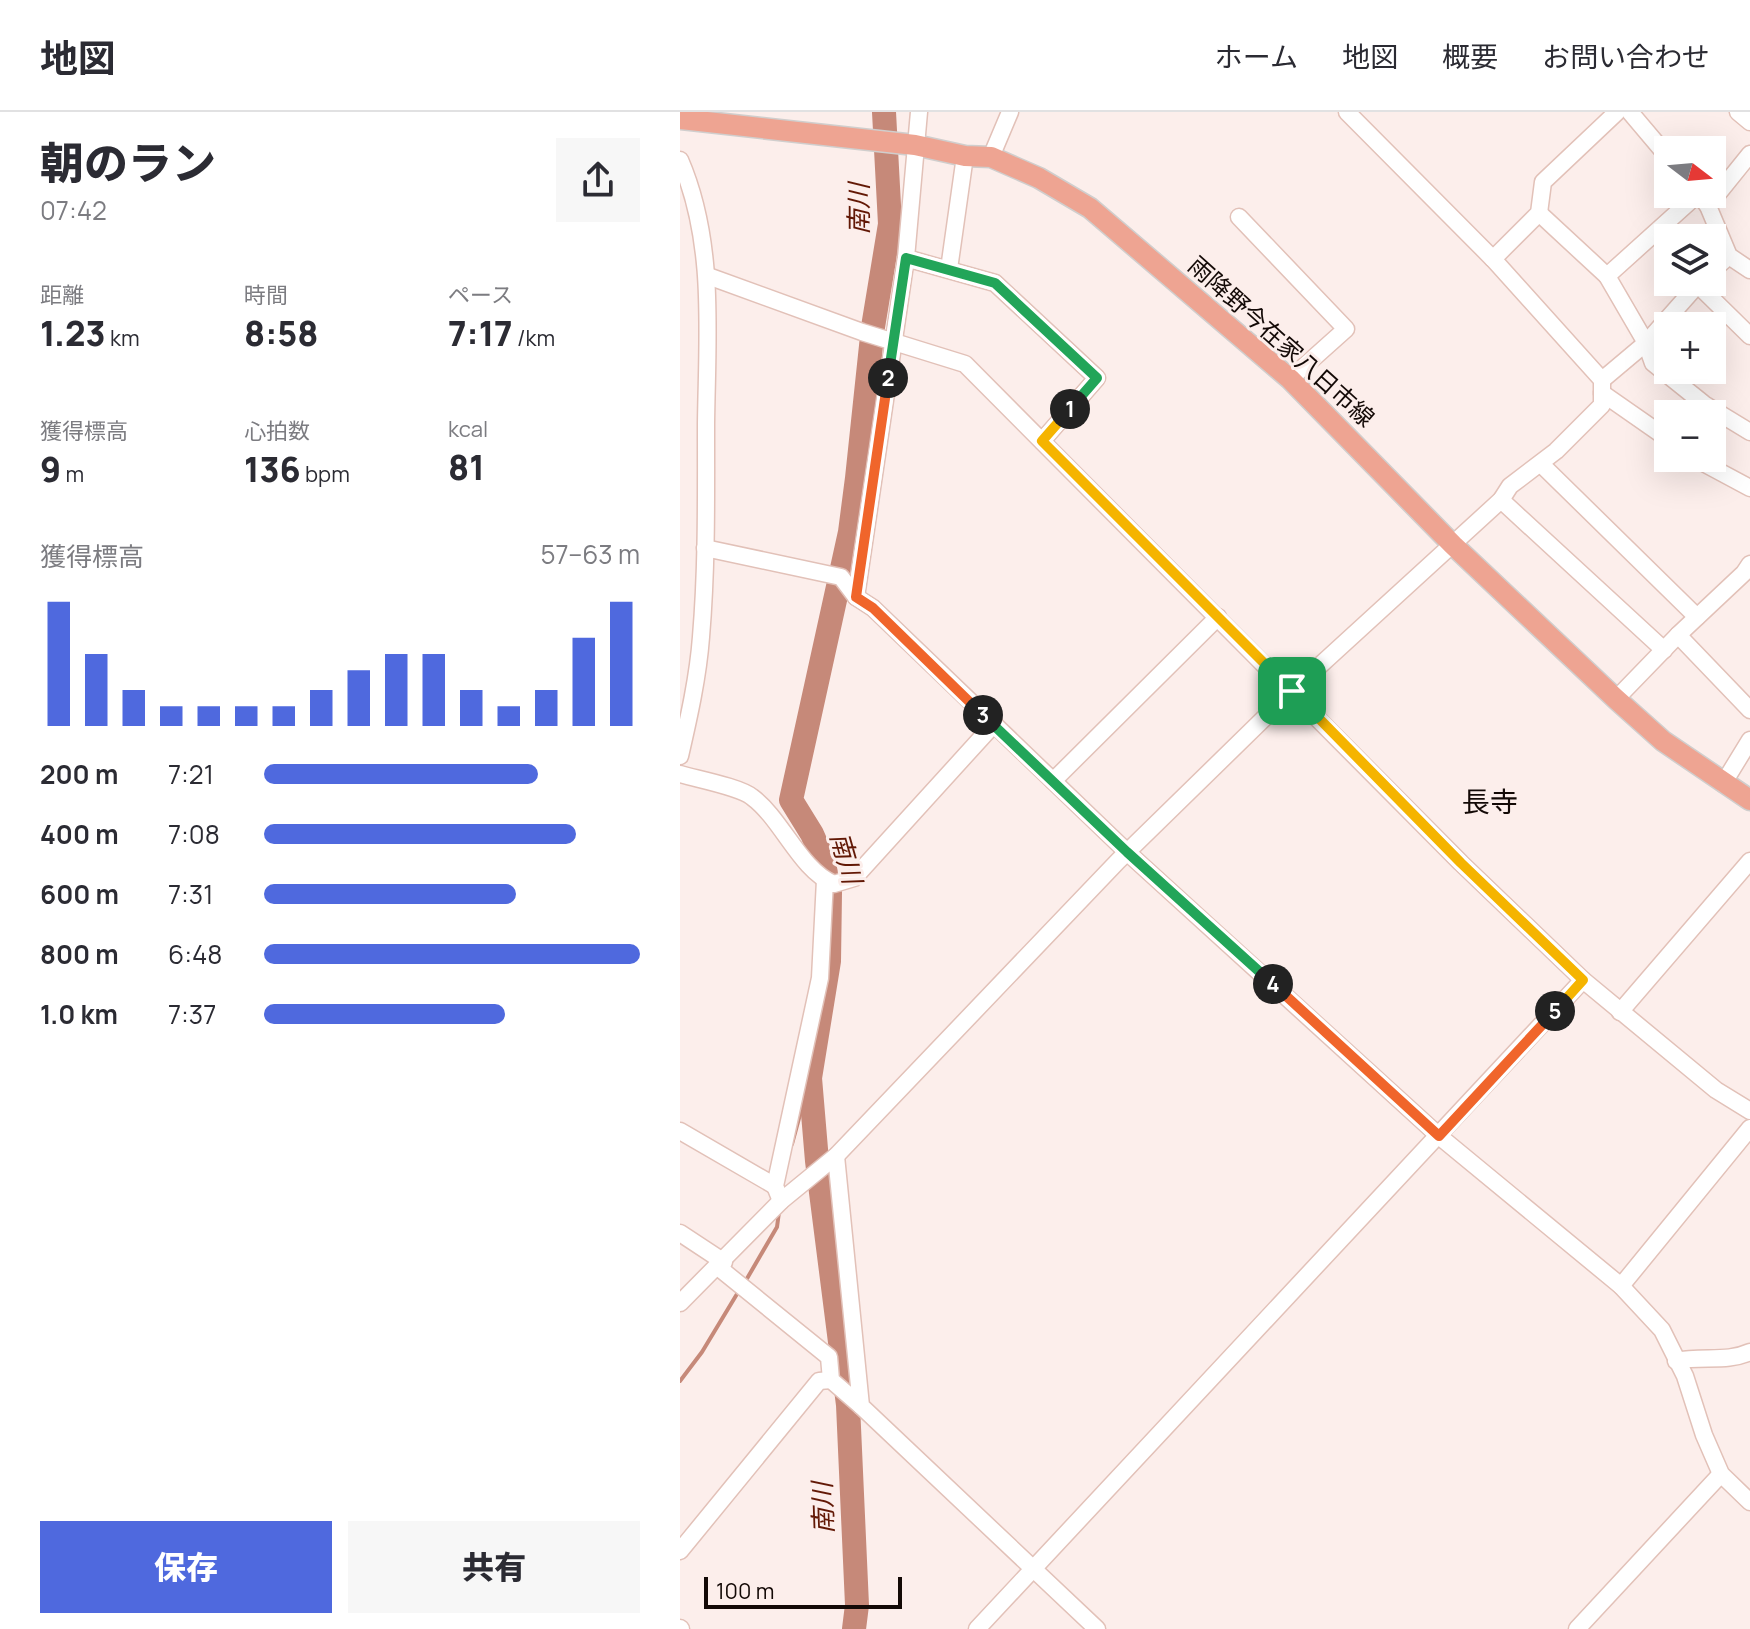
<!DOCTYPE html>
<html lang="ja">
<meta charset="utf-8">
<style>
:root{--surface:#fff;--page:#f7f7f7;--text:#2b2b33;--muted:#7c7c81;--line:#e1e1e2;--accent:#4f69de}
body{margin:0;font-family:Manrope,"Noto Sans JP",sans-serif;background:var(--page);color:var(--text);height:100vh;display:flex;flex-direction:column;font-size:30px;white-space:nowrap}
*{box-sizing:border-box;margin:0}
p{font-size:26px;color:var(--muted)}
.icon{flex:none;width:44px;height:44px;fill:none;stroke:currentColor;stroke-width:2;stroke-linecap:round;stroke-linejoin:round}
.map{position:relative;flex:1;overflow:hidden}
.side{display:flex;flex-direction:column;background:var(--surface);width:680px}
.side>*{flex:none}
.needle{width:52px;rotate:106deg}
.controls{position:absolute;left:974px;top:24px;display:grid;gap:16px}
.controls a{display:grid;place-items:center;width:72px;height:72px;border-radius:0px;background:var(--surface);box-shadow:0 8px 32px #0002;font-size:40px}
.scale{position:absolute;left:24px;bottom:20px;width:198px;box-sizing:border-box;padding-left:8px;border:4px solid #130906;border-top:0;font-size:22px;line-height:28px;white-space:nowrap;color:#130906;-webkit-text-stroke:6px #fceeeb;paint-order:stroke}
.pin{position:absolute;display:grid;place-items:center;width:68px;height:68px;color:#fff;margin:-34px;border-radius:16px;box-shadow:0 4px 12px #0006}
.km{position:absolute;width:40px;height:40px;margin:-20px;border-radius:50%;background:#222;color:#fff;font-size:22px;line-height:40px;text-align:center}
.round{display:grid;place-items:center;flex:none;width:84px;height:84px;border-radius:0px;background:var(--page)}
.summary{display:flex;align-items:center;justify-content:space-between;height:136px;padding:0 40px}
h1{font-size:44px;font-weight:800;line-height:60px}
.stats{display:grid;grid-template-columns:repeat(3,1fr);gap:12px;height:136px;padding:8px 40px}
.stats div{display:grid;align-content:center}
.stats b{font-size:34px;font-weight:800}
.stats small{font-size:22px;font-weight:400}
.stats p{font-size:22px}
.chart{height:224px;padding:16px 40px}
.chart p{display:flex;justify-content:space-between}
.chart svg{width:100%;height:144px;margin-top:8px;stroke:var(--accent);stroke-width:6}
.button{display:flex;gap:16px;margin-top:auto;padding:16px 40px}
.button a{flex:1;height:92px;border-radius:0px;background:var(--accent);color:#fff;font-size:32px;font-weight:800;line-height:92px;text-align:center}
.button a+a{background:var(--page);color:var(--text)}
ul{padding:0 40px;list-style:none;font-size:26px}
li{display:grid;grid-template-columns:128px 96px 1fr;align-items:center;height:60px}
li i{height:20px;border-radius:10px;background:var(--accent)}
header{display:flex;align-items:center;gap:48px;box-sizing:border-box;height:112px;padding:0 40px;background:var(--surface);border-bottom:2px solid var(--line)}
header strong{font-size:38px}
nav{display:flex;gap:44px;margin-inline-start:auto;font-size:28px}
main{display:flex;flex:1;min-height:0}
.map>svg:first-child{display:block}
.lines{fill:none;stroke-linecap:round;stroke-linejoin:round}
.stream{stroke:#c68979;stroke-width:4}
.river{stroke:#c68979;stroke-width:24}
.minor-casing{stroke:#e2c1b8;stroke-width:19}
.major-casing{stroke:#d0cecd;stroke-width:23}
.minor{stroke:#fff;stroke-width:16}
.major{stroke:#eea492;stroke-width:20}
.split-1-casing{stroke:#fff;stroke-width:16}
.split-2-casing{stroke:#fff;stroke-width:16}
.split-3-casing{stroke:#fff;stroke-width:16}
.split-4-casing{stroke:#fff;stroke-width:16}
.split-5-casing{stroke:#fff;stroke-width:16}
.split-6-casing{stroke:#fff;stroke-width:16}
.split-1{stroke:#f5b400;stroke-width:10}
.split-2{stroke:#22a559;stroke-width:10}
.split-3{stroke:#f0652b;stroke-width:10}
.split-4{stroke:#22a559;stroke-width:10}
.split-5{stroke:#f0652b;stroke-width:10}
.split-6{stroke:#f5b400;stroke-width:10}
.labels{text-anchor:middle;stroke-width:6;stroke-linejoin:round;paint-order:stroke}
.street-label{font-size:24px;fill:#130906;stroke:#fceeeb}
.water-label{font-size:26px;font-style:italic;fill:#621805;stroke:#fceeeb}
.quarter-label{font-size:28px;fill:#130906;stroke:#fceeeb}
</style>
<header>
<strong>地図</strong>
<nav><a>ホーム</a><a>地図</a><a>概要</a><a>お問い合わせ</a></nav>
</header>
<main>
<section class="side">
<div class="summary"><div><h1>朝のラン</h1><p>07:42</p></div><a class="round"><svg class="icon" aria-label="share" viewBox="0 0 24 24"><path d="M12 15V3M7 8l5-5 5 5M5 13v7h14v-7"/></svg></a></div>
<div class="stats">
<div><p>距離</p><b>1.23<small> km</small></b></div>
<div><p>時間</p><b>8:58</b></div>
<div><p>ペース</p><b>7:17<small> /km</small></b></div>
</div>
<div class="stats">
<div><p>獲得標高</p><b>9<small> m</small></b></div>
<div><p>心拍数</p><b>136<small> bpm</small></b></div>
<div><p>kcal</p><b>81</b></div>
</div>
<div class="chart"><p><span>獲得標高</span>57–63 m</p>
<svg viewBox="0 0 160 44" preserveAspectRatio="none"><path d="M5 44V6M15 44V22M25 44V33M35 44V38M45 44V38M55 44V38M65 44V38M75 44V33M85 44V27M95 44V22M105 44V22M115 44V33M125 44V38M135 44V33M145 44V17M155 44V6"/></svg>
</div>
<ul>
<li><b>200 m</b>7:21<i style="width:73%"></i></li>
<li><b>400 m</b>7:08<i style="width:83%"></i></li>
<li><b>600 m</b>7:31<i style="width:67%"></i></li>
<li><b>800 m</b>6:48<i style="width:100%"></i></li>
<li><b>1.0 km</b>7:37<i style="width:64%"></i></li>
</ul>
<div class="button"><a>保存</a><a>共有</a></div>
</section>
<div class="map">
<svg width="1070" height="1517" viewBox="0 0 1070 1517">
<rect width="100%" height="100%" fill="#fceeeb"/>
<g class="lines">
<g class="stream">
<path d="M112 1032 130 966"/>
<path d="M65 1170 97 1115 99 1100"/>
<path d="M0 1269 22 1240 60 1177"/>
</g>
<path class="river" d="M174 1517 177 1493 168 1293 137 1049 130 966 149 849 150 781 143 747 132 722 111 688 170 420 177 366 193 215 210 112 204 0"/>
<defs>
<g id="minor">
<path d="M950 0 988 45"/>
<path d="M1058 0 1070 10"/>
<path d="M311 45 330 0"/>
<path d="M0 48C36 131 27 224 26 312 26 383 27 454 21 525 18 565 9 605 0 644"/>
<path d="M1018 82 927 164 966 231 973 251 1024 292 1070 320"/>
<path d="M1018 82 1028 94 1049 144 1070 158"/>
<path d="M1028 94 1070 42"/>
<path d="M859 101 927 164"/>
<path d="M559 105 666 217 610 267"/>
<path d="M226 146 315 171 417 266 362 329"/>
<path d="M813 147 859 101 863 70 937 0"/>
<path d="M269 157 285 44"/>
<path d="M1032 159 1049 144"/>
<path d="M28 164 182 220 285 252 781 751 903 868 1036 978 1070 999"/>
<path d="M1017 172 1070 224"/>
<path d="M922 268 966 231 1020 170"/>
<path d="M922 281 988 327"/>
<path d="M1014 346 1070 376"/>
<path d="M861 352 1017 505"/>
<path d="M821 388 984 538"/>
<path d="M25 436 161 465 176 485 193 496 447 740 759 1024 941 1174 982 1218 1005 1264 1024 1323 1041 1362 1070 1390"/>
<path d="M176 485 226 146 239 0"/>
<path d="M998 523 1070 598"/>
<path d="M936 587 998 523 1064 461 1070 452"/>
<path d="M0 662C17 667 60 675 72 685 102 707 120 758 154 772L174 766 314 612"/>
<path d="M373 669 538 505"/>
<path d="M1043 672 1070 628"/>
<path d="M940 900 1070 749"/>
<path d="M0 1019 95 1074"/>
<path d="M156 1044 181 1294 417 1517"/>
<path d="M101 1089 95 1074 140 866 145 768"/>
<path d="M0 1121 44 1150"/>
<path d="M38 1155 149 1245 151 1268 181 1294"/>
<path d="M941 1174 1070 1016"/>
<path d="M0 1191 101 1089 156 1044 438 749 612 579 821 388 830 374 876 339 922 293V268L813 147 667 0"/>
<path d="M996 1249C1022 1243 1046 1251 1070 1240"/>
<path d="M0 1439 139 1269 151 1268"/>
<path d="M0 1516 1 1517"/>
<path d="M297 1517 903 868"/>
<path d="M897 1517 1041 1362"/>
</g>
<path id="major" d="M0 7 235 33 285 44 311 45 359 66 410 96 610 267 773 433 936 587 983 629 1070 688"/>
</defs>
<use href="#minor" class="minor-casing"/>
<use href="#major" class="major-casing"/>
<use href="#minor" class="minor"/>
<use href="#major" class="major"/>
</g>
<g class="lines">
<defs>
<path id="split-1" d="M390 297 362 329 612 579"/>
<path id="split-2" d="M208 266 226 146 315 171 417 266 390 297"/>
<path id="split-3" d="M208 266 176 485 193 496 303 603"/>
<path id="split-4" d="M303 603 447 740 593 872"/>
<path id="split-5" d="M593 872 759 1024 875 899"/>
<path id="split-6" d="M612 579 781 751 903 868 875 899"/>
</defs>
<use href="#split-1" class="split-1-casing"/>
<use href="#split-2" class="split-2-casing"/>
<use href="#split-3" class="split-3-casing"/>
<use href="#split-4" class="split-4-casing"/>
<use href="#split-5" class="split-5-casing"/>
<use href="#split-6" class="split-6-casing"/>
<use href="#split-1" class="split-1"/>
<use href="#split-2" class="split-2"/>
<use href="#split-3" class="split-3"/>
<use href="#split-4" class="split-4"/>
<use href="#split-5" class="split-5"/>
<use href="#split-6" class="split-6"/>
</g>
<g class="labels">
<g class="street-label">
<text transform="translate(601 230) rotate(42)" y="8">雨降野今在家八日市線</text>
</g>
<g class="water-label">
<text transform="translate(179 97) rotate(-90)" y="9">南川</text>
<text transform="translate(166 746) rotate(74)" y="9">南川</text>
<text transform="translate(143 1396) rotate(-92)" y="9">南川</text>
</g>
<g class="quarter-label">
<text x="810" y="700">長寺</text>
</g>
</g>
</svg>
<div class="controls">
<a><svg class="needle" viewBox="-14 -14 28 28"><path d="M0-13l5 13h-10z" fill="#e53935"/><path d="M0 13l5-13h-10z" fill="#7c7c81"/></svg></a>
<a><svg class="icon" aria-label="layers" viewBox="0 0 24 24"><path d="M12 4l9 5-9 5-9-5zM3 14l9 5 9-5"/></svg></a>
<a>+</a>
<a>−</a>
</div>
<div class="scale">100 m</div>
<div class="pin" style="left:612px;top:579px;background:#1e9e55"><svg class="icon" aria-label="arrive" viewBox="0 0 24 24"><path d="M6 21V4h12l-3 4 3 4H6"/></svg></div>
<b class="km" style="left:390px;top:297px">1</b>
<b class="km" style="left:208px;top:266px">2</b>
<b class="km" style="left:303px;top:603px">3</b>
<b class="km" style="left:593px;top:872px">4</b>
<b class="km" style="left:875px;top:899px">5</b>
</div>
</main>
